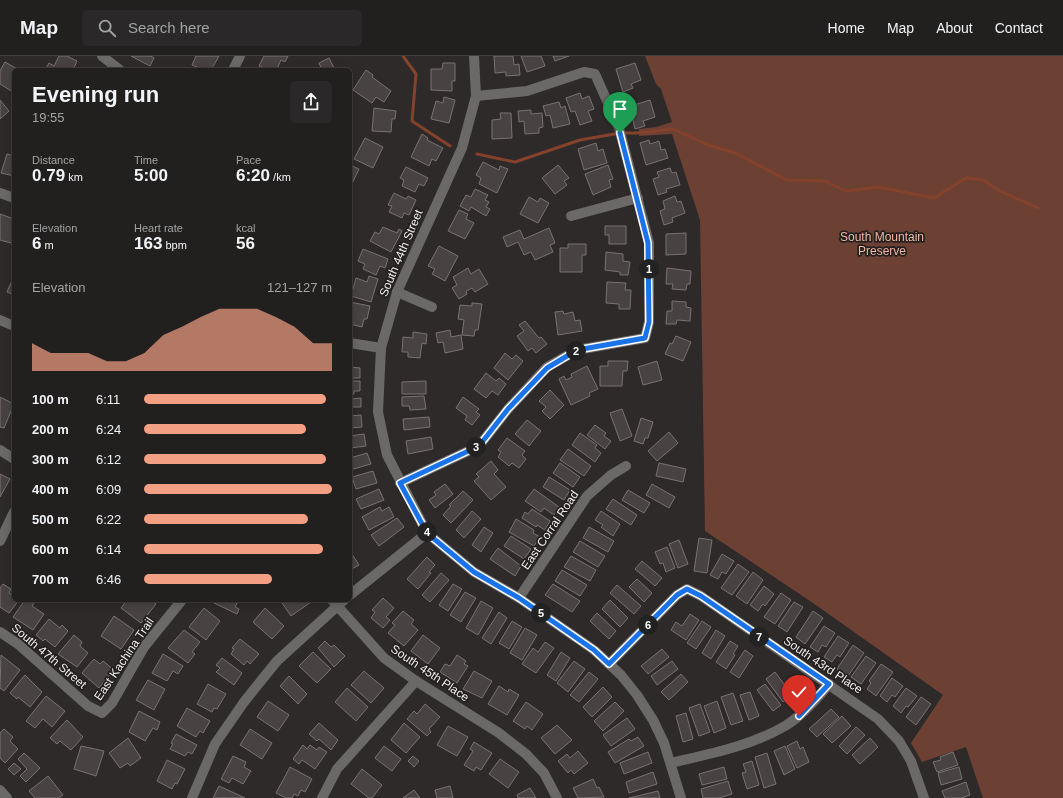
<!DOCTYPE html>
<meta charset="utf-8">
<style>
:root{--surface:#22201f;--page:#2a2828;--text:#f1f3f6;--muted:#a2a3a4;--line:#3f3e3d;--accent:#f39f83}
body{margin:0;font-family:Arial,sans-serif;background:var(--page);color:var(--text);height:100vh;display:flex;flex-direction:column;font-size:15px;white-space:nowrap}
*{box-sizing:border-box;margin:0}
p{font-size:13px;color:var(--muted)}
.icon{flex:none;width:22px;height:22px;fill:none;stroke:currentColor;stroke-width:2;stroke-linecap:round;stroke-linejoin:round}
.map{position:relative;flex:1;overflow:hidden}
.details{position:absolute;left:12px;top:12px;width:340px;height:534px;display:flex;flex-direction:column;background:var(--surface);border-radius:6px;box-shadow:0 2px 10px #0003,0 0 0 1px var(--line)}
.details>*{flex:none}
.pin{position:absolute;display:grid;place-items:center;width:34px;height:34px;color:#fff;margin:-41px -17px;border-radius:50% 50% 50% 0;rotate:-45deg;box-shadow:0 0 4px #0007}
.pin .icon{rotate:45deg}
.km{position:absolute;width:20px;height:20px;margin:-10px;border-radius:50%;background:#222;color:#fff;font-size:11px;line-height:20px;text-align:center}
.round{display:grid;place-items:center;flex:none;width:42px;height:42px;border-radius:6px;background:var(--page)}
.head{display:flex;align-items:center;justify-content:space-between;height:68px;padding:0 20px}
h1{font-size:22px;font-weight:700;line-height:30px}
.metrics{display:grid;grid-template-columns:repeat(3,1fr);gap:6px;height:68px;padding:4px 20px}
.metrics div{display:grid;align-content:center}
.metrics b{font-size:17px;font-weight:700}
.metrics small{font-size:11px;font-weight:400}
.metrics p{font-size:11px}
.chart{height:112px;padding:8px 20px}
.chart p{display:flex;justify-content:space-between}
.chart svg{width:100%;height:72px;margin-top:4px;fill:var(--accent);opacity:.7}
ul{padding:0 20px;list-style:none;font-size:13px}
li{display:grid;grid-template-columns:64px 48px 1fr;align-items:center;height:30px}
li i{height:10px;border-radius:5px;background:var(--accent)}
header{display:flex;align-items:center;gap:24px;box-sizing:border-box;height:56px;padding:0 20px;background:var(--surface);border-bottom:1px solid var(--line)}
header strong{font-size:19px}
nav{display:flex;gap:22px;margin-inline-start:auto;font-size:14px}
.search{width:280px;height:36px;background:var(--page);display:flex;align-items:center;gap:10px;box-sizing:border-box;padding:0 14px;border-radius:6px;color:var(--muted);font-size:15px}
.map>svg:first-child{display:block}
.green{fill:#6c4133}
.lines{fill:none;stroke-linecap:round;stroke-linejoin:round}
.stream{stroke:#84412b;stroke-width:3}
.building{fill:#484342;stroke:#787372}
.minor{stroke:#6b6868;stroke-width:10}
.route-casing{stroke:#fff;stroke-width:8}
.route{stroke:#1a73e8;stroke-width:5}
.labels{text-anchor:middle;stroke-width:3.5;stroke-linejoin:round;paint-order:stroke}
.park-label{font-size:12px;fill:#f2b5a1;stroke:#24201f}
.street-label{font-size:12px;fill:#f1eeed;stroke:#24201f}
</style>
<header>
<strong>Map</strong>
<div class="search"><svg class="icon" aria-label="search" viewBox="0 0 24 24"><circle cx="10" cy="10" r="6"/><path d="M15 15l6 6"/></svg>Search here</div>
<nav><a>Home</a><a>Map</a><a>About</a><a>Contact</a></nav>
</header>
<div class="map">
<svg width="1063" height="742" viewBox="0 0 1063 742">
<rect width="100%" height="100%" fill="#2e2a29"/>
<path class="green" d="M645 0H1063V742H983L966 691 922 706 911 687 943 639 813 547 705 475 700 164 672 78 639 80V73L656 71 672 66 661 33 656 28Z"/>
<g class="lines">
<g class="stream">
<path d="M403 0 416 18 412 65 450 90"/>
<path d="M477 98 515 106 580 84 620 77H637L673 73 708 89 735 97 787 124 825 125 846 135 878 131 934 142 966 122 983 124 1000 135 1038 152"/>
</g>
</g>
<g class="building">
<path d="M59 0H67L77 5 73 14H45L49 7 54 10Z"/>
<path d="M131 0H151L154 2 150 10Z"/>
<path d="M196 0H219L211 14H204L192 9Z"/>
<path d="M264 0H288L285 6 281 4 277 13 280 14H268L259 10Z"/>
<path d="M494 0H513L514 9 519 8 520 19 506 20V16L495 17Z"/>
<path d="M521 0H541L545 10 527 16Z"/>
<path d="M553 0H569L555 5Z"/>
<path d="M329 2 335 14H322L319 7Z"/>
<path d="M5 6 19 14H14L13 36 0 28V15Z"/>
<path d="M443 7H455V25H452V35L431 34V13H442Z"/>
<path d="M635 7 641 24 631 28 633 32 623 36 616 13Z"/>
<path d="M366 14 373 19 372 21 391 35 384 46 376 41 372 47 353 34Z"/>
<path d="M580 37 582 43 589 40 594 53 588 55 592 65 580 69 575 55 571 56 566 42Z"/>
<path d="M444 41 455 44 449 67 431 63 436 45 443 47Z"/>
<path d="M0 44 9 55 0 63Z"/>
<path d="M650 44 655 61 643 65 645 70 635 73 632 60 637 58 634 49Z"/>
<path d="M559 46 561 52 565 50 570 68 553 72 550 59 546 60 543 50Z"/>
<path d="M374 52 396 55 395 63H392L391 76 372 75Z"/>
<path d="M531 54V58L542 57 543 71 539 72V77L525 78 524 65 519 66 518 55Z"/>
<path d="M500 57H511L512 82 492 83V64L501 63Z"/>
<path d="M422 78 428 82 427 84 443 92 436 105 432 103 429 110 411 101Z"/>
<path d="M365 82 383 91 373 112 354 103Z"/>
<path d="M649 84 650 88 659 85 661 94 665 93 668 102 646 109 640 87Z"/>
<path d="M596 87 598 95 603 93 607 107 584 114 578 93Z"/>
<path d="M7 98 14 100V120L1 117Z"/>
<path d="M483 106 499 114 500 110 508 113 497 137 479 128 481 122 476 119Z"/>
<path d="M350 109 359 113 350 132Z"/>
<path d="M558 109 569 122 564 125 567 129 555 138 542 122Z"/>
<path d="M608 109 613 123 609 124 611 131 593 139 585 118Z"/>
<path d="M406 111 428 122 424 130 419 128 415 136 402 130 404 124 400 122Z"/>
<path d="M670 112 672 117 676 116 680 129 666 133 667 136 658 139 653 123 659 121 657 116Z"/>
<path d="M475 133 488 139 485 144 489 146 486 151 490 153 486 160 471 151 469 155 460 150 466 139 471 141Z"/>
<path d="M394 137 406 143 408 140 416 144 409 159 404 157 402 162 389 156 392 150 388 149Z"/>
<path d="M675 140 677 146 681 145 685 157 672 162 673 166 664 169 660 155 665 153 663 145Z"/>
<path d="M529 141 538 146 540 142 549 147 538 167 520 158Z"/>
<path d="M459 154 468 158 466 163 474 167 465 183 448 175Z"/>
<path d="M0 158 14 163V177L11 187 0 184Z"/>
<path d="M605 170H626V188H609V179H605Z"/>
<path d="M383 171 397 177 399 173 402 175 391 196 370 185 375 176 379 178Z"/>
<path d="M549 172 555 187 550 189 553 196 535 204 531 196 524 199 518 186 507 191 503 181 520 174 524 183Z"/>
<path d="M686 177V198L666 199V178Z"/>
<path d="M568 188H586V199H582V216H560V192H568Z"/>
<path d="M439 190 458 200 445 225 432 218 435 213 428 210Z"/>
<path d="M363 193 388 203 385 212 380 210 376 219 363 213 365 208 358 205Z"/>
<path d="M606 196 623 198V205L630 206 628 219H620V216L605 214Z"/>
<path d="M468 212 471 218 479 213 488 228 475 236 472 232 466 235 467 238 459 243 452 232 457 229 453 221Z"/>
<path d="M667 212 691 215 690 228H687L686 234 672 233 673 228H666Z"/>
<path d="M14 220V239L7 236Z"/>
<path d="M369 220 378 223 371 246 351 240 356 222 367 226Z"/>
<path d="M607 226 626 227 625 234H631L630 253H619V248L606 247Z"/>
<path d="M672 245 686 246V251L691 252 690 265 677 264 676 268H666L667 255H672Z"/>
<path d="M350 246 370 250 367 263H364L362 271 350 268Z"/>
<path d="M472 247 482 248 478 274H475L474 280 462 279 464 264 458 263 460 249 472 250Z"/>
<path d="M563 255 564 258 573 256 575 265 580 264 582 275 558 279 555 256Z"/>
<path d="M525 265 539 282 541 281 547 288 536 297 532 292 528 295 517 280 524 275 519 269Z"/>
<path d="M450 274 451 281 461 279 463 293 445 297 443 286 438 287 436 277Z"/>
<path d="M413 276 427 278 426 288 422 287 420 302 408 301V296H402L403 281 413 282Z"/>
<path d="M676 280 691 286 683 305 665 298 670 287 672 288Z"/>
<path d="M505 297 512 303 516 299 523 305 508 324 494 312Z"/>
<path d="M608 305H628L627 315H623L622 330H600V310H608Z"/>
<path d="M657 305 662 324 643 329 638 311Z"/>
<path d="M587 310 598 333 589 337 590 340 571 349 559 323 564 320 566 324 572 321 571 318Z"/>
<path d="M350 311 360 312V322H350Z"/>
<path d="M486 317 496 325 499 322 506 328 498 339 492 335 486 342 474 333Z"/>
<path d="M350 325H360V335H354V338H350Z"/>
<path d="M426 325V338H402V326Z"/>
<path d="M550 334 564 349 550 363 542 355 546 351 539 345Z"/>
<path d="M424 340 426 353 410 354 409 350H402V341Z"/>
<path d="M0 341 14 348 4 372 0 371Z"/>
<path d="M463 341 479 353 476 356 480 359 472 369 465 364 467 360 456 352Z"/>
<path d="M361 342V351H350V343Z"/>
<path d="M622 353 632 380 620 385 610 357Z"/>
<path d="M361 359 362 371 350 372V360Z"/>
<path d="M429 361 430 371 404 374 403 363Z"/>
<path d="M641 362 653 366 648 382H645L643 388 634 385Z"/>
<path d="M527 364 541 375 529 390 515 378Z"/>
<path d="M595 369 606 377 604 380 611 385 605 393 587 379Z"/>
<path d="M669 376 678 387 657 405 648 395Z"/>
<path d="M580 377 597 389 595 392 601 397 595 406 572 389Z"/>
<path d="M364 378 366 390 350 392V380Z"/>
<path d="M431 381 433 393 408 398 406 385Z"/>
<path d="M507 382 525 395 522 399 526 403 519 412 512 407 509 410 498 401 501 396 498 394Z"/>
<path d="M568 393 591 410 584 420 560 404Z"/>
<path d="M367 397 371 408 350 414V402Z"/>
<path d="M491 405 498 414 494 418 506 431 491 444 474 425 479 421 476 418Z"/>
<path d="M560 407 580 421 573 431 553 417Z"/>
<path d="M659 407 686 413 683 426 656 420Z"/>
<path d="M373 415 377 427 356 433 352 421Z"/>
<path d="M0 418 10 423 0 441Z"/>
<path d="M549 421 570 434 564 444 543 431Z"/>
<path d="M445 428 453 438 435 452 429 444 436 439 434 436Z"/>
<path d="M652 428 675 441 669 452 646 439Z"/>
<path d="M379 433 384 444 361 453 356 443Z"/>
<path d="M534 433 559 451 554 459 544 452 541 456 525 445Z"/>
<path d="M628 434 650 447 644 457 622 444Z"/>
<path d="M463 435 473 444 451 467 443 459 451 450 449 449Z"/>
<path d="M613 443 637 459 631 469 606 453Z"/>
<path d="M380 451 382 455 389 451 394 461 369 474 362 461Z"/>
<path d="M532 453 550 465 545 474 537 469 536 471 522 462 525 456 528 458Z"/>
<path d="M472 455 481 463 464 482 456 474Z"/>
<path d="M601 455 620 468 613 480 601 471 603 469 595 464Z"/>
<path d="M397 462 404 471 379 490 371 479Z"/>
<path d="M516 463 534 474 533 477 540 481 534 490 509 476Z"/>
<path d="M484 471 493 477 481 496 472 489Z"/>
<path d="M589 471 614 485 608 496 583 482Z"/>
<path d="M511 480 531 493 524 503 504 490Z"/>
<path d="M699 482 712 484 707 517 694 515Z"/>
<path d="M679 484 688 508 678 512 669 488Z"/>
<path d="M580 485 605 500 598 511 573 496Z"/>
<path d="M667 491 675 512 666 516 663 507 660 508 655 496Z"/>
<path d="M498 492 521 510 515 520 490 503Z"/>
<path d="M350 495 359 509 350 514Z"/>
<path d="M722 498 734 505 726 518 722 516 718 523 710 519Z"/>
<path d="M571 500 596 514 590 525 564 511Z"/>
<path d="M427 501 435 509 429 516 431 517 418 533 407 523Z"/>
<path d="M642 505 662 522 655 530 635 513Z"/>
<path d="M738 508 749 516 732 539 721 532Z"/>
<path d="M562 514 587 529 580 540 555 525Z"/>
<path d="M753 516 763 524 747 548 736 540Z"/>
<path d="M441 517 449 524 430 546 422 539Z"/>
<path d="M637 523 652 537 644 546 629 531Z"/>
<path d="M3 528 11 533 9 537 14 540V544H19L9 557 0 551V532Z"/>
<path d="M453 528 462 533 448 555 439 549Z"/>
<path d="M553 528 580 545 572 556 545 539Z"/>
<path d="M617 529 641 550 634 558 610 537Z"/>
<path d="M764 530 774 538 765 550 763 548 758 555 750 549Z"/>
<path d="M465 536 476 542 461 566 450 559Z"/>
<path d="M781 537 791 544 775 568 764 561Z"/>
<path d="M383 542 394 552 386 561 390 564 383 572 371 562 375 556 372 554Z"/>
<path d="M25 544H30L34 547 32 550 44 558 33 574 13 561Z"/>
<path d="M127 544H150L156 548 141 567 121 552Z"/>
<path d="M216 544H239L235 551 239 553 237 558 214 547Z"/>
<path d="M280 544H309L311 546 291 560Z"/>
<path d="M610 544 628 562 620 571 602 553Z"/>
<path d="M481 545 493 552 478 579 466 572Z"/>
<path d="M794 546 803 551 787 576 778 570Z"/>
<path d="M204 552 220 565 206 584 189 571Z"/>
<path d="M265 552 284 570 272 583 253 566Z"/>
<path d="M403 555 414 564 411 568 418 574 404 590 388 577 395 569 392 567Z"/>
<path d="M813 555 823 562 805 588 796 581Z"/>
<path d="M499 556 507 562 491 588 482 582Z"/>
<path d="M597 557 616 575 609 583 590 565Z"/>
<path d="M690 558 699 564 686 584 671 574 676 566 682 570Z"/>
<path d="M114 560 134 574 121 593 101 580Z"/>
<path d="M49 563 60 572 62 569 68 575 55 591 45 583 43 585 36 579Z"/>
<path d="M512 565 522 571 509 593 499 587Z"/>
<path d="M702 565 711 571 696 593 687 587Z"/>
<path d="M824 570 835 577 826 591 822 589 818 596 810 591Z"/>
<path d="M525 572 537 579 522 604 510 597Z"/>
<path d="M184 574 200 586 192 596 195 598 188 607 168 592Z"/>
<path d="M716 574 725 580 711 603 702 597Z"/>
<path d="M74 579 82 586 80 590 88 597 77 611 58 598Z"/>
<path d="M423 579 440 592 428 608 411 595Z"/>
<path d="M838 580 849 587 840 601 837 599 832 606 824 601Z"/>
<path d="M240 583 259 598 250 608 247 605 244 609 231 598 234 593 232 592Z"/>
<path d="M325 585 331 591 334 589 345 600 334 611 318 592Z"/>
<path d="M730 585 738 590 733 598 735 599 726 613 716 606Z"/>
<path d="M545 586 554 592 536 617 522 608 533 592 538 596Z"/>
<path d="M853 589 864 597 848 620 837 613Z"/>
<path d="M662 593 669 601 648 618 641 610Z"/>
<path d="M745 594 753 600 739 622 730 616Z"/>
<path d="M313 596 331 613 317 627 299 610Z"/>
<path d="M561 596 570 602 556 625 547 619Z"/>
<path d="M163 598 183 610 178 618 173 615 167 625 152 617Z"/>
<path d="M1 599 20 614 4 635 0 632Z"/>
<path d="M457 599 466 605 464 608 468 610 457 627 440 616 445 608 450 610Z"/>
<path d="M866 600 876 607 861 628 851 621Z"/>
<path d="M222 602 242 617 234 629 216 616 220 612 216 609Z"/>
<path d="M94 603 100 608 103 605 114 614 99 632 82 617Z"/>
<path d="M574 605 585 613 568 636 557 627Z"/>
<path d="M672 605 678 613 657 629 651 620Z"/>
<path d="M881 608 893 616 876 640 867 633 871 627 869 625Z"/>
<path d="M364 615 384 632 371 647 351 629Z"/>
<path d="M474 615 492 625 482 642 463 633Z"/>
<path d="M589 616 598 623 579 646 570 639Z"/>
<path d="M775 616 792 639 783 646 766 623Z"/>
<path d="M681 618 688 626 669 644 661 636Z"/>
<path d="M25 619 42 636 30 651 18 641 17 643 10 637Z"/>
<path d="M289 620 307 638 298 648 280 630Z"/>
<path d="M892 622 903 630 895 641 892 639 887 646 880 640Z"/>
<path d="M148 624 165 633 154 654 136 644Z"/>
<path d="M208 628 226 638 217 653 214 652 212 656 197 648Z"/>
<path d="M765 628 781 649 773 655 757 634Z"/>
<path d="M499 630 508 636 509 633 519 639 507 659 488 648Z"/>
<path d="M603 631 612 641 592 661 583 651Z"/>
<path d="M347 632 368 651 356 665 335 646Z"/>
<path d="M906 632 917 640 908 651 906 650 901 657 893 650Z"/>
<path d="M750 636 759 660 749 664 740 639Z"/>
<path d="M733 637 743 665 731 669 721 641Z"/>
<path d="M46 640 65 655 52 671 43 663 35 672 26 665Z"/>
<path d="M921 641 931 648 916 669 906 661Z"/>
<path d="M268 645 289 659 278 675 257 661Z"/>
<path d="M717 645 726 672 714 677 704 650Z"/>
<path d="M526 646 543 658 532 674 527 670 525 673 513 665Z"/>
<path d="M615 646 624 655 603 675 594 665Z"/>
<path d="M425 648 440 661 429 673 431 676 427 680 407 663 414 655 417 658Z"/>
<path d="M700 648 710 676 699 680 689 652Z"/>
<path d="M187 652 210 665 203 677 200 675 196 681 177 670Z"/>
<path d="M831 653 839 661 817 681 809 673Z"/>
<path d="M139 655 160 666 157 674 153 672 145 685 129 676Z"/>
<path d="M686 657 693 683 683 686 676 660Z"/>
<path d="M842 660 851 670 832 687 823 678Z"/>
<path d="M627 662 635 673 611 690 603 679Z"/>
<path d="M67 664 83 681 71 694 60 685 57 688 50 682Z"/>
<path d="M319 667 338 684 331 694 319 683 317 685 309 678Z"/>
<path d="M404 667 420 681 406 697 391 684Z"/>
<path d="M557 669 572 684 555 698 541 682Z"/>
<path d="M448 670 468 681 457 700 437 689Z"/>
<path d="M856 671 865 679 847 698 839 690Z"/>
<path d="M4 673 13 681 10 685 18 693 5 707 0 702V677Z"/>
<path d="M250 673 272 687 262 703 240 689Z"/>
<path d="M176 678 197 689 192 698 188 696 185 700 170 693 173 688 171 687Z"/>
<path d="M638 681 644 690 615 707 608 696 629 683 631 685Z"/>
<path d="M128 682 141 702 130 710 128 707 120 712 109 697Z"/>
<path d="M870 682 878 691 860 708 852 699Z"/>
<path d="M797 685 800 693 803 691 809 706 797 712 787 690Z"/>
<path d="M474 686 492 697 481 714 476 711 474 715 464 709 473 695 470 693Z"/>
<path d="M303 689 307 693 310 689 317 694 319 691 327 696 315 713 302 704 299 708 293 703Z"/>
<path d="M81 690 104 695 96 720 74 713Z"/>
<path d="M384 690 401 703 392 715 375 702Z"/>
<path d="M785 690 795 713 784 719 774 695Z"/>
<path d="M578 695 588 707 574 718 571 714 568 717 558 705 567 698 570 702Z"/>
<path d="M648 696 652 707 624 718 620 707Z"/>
<path d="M953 696 958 709 937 716 933 706 941 704 940 701Z"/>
<path d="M24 697 40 712 26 726 20 720 27 713 18 703Z"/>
<path d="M767 697 776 728 764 732 755 701Z"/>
<path d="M233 700 246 706 244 711 251 715 243 728 232 722 229 727 221 723Z"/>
<path d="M413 700 419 705 414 711 408 705Z"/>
<path d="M500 703 519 716 508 732 489 718Z"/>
<path d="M167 704 185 713 177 728 175 727 172 733 157 725Z"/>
<path d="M752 705 759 729 747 733 742 717 746 716 743 708Z"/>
<path d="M14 707 21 713 14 719 8 713Z"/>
<path d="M290 711 312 723 305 736 301 734 298 740 294 738 292 742H286L276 737Z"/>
<path d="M724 711 727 723 702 729 699 718Z"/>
<path d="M959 711 962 723 941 729 938 717Z"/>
<path d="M362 713 382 729 372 742H369L351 728Z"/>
<path d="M653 716 657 728 629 737 626 726Z"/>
<path d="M48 720 63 739 58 742H35L29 735Z"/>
<path d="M593 723 597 732 599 731 604 741 578 742 573 732Z"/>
<path d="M728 725 732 738 719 742H703L701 733Z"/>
<path d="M966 726 970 739 961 742H945L942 735Z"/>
<path d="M219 730 245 742H213Z"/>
<path d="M450 730 453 742H437L435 734Z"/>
<path d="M530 732 536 742H518L517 739Z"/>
<path d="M414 734 420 742H403Z"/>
<path d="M658 735 660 742H629Z"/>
</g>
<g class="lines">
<g class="minor">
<path d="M102 0 120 14"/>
<path d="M474 0 476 40 462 92 397 236 381 292 378 356 387 399 427 477 474 516 519 542 594 594 621 619 637 639 653 664 664 687 681 742"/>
<path d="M233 14 240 0"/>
<path d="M0 137 14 142"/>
<path d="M571 160 638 142"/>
<path d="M397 236 432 251"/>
<path d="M0 264 14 270"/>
<path d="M350 287 381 292"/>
<path d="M0 394 14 403"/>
<path d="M400 427 479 390 508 353 547 311 577 294 645 282 649 266V187L619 72 595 18 584 16 527 35 476 40"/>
<path d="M0 485 14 456"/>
<path d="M350 539 427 477"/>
<path d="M519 542 587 440 611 419 626 410"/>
<path d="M332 544 384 602 416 625 499 677 526 698 544 717 557 742"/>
<path d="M0 576 18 588 88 650 102 657 112 647 144 591 182 544"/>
<path d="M609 608 677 539 687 533 701 540 878 663 899 685 911 705 924 742"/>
<path d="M671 707C709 698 751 690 785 670 802 660 816 644 829 628"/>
<path d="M0 734 7 742"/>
<path d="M192 742 215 688 244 646 277 605 344 544"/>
<path d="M322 742 337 713 416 625"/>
</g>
</g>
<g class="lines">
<defs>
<path id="route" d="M620 77 648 187 649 266 645 282 577 294 547 312 508 353 479 390 400 427 427 477 474 516 519 542 594 594 609 608 677 539 687 533 701 540 829 628 799 660"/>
</defs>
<use href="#route" class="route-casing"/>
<use href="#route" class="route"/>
</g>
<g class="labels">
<g class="park-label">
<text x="882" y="185">South Mountain<tspan x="882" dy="14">Preserve</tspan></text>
</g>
<g class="street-label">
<text transform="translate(401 197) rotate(-67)" y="4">South 44th Street</text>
<text transform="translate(550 474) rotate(-56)" y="4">East Corral Road</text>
<text transform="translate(49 600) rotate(40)" y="4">South 47th Street</text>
<text transform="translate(124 603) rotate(-56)" y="4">East Kachina Trail</text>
<text transform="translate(823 609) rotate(34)" y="4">South 43rd Place</text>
<text transform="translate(430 617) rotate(34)" y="4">South 45th Place</text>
</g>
</g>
</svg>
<div class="pin" style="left:620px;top:77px;background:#1e9e55"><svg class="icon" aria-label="arrive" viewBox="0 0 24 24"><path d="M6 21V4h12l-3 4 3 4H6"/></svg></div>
<div class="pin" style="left:799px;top:660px;background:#d93025"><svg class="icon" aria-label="check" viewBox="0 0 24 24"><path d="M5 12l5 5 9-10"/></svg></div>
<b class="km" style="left:649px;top:213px">1</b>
<b class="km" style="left:576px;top:295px">2</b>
<b class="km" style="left:476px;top:391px">3</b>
<b class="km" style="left:427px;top:476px">4</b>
<b class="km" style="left:541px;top:557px">5</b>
<b class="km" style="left:648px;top:569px">6</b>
<b class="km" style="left:759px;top:581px">7</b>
<section class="details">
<div class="head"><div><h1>Evening run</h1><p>19:55</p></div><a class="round"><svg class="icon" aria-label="share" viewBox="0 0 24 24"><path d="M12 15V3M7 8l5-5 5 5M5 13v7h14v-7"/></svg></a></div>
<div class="metrics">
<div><p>Distance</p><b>0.79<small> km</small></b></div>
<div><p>Time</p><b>5:00</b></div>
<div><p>Pace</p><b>6:20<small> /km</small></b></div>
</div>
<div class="metrics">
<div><p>Elevation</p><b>6<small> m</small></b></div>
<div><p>Heart rate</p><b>163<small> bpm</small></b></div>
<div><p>kcal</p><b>56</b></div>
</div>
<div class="chart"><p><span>Elevation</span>121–127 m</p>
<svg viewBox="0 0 160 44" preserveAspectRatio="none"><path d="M0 44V27L10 33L20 33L30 33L40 38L50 38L60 33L70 22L80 17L90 11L100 6L110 6L120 6L130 11L140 17L150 27L160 27V44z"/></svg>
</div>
<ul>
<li><b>100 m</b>6:11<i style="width:97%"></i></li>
<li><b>200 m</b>6:24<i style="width:86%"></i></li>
<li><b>300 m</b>6:12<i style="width:97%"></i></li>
<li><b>400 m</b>6:09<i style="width:100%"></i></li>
<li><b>500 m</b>6:22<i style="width:87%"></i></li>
<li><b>600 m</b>6:14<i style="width:95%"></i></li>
<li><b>700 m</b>6:46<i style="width:68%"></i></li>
</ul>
</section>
</div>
